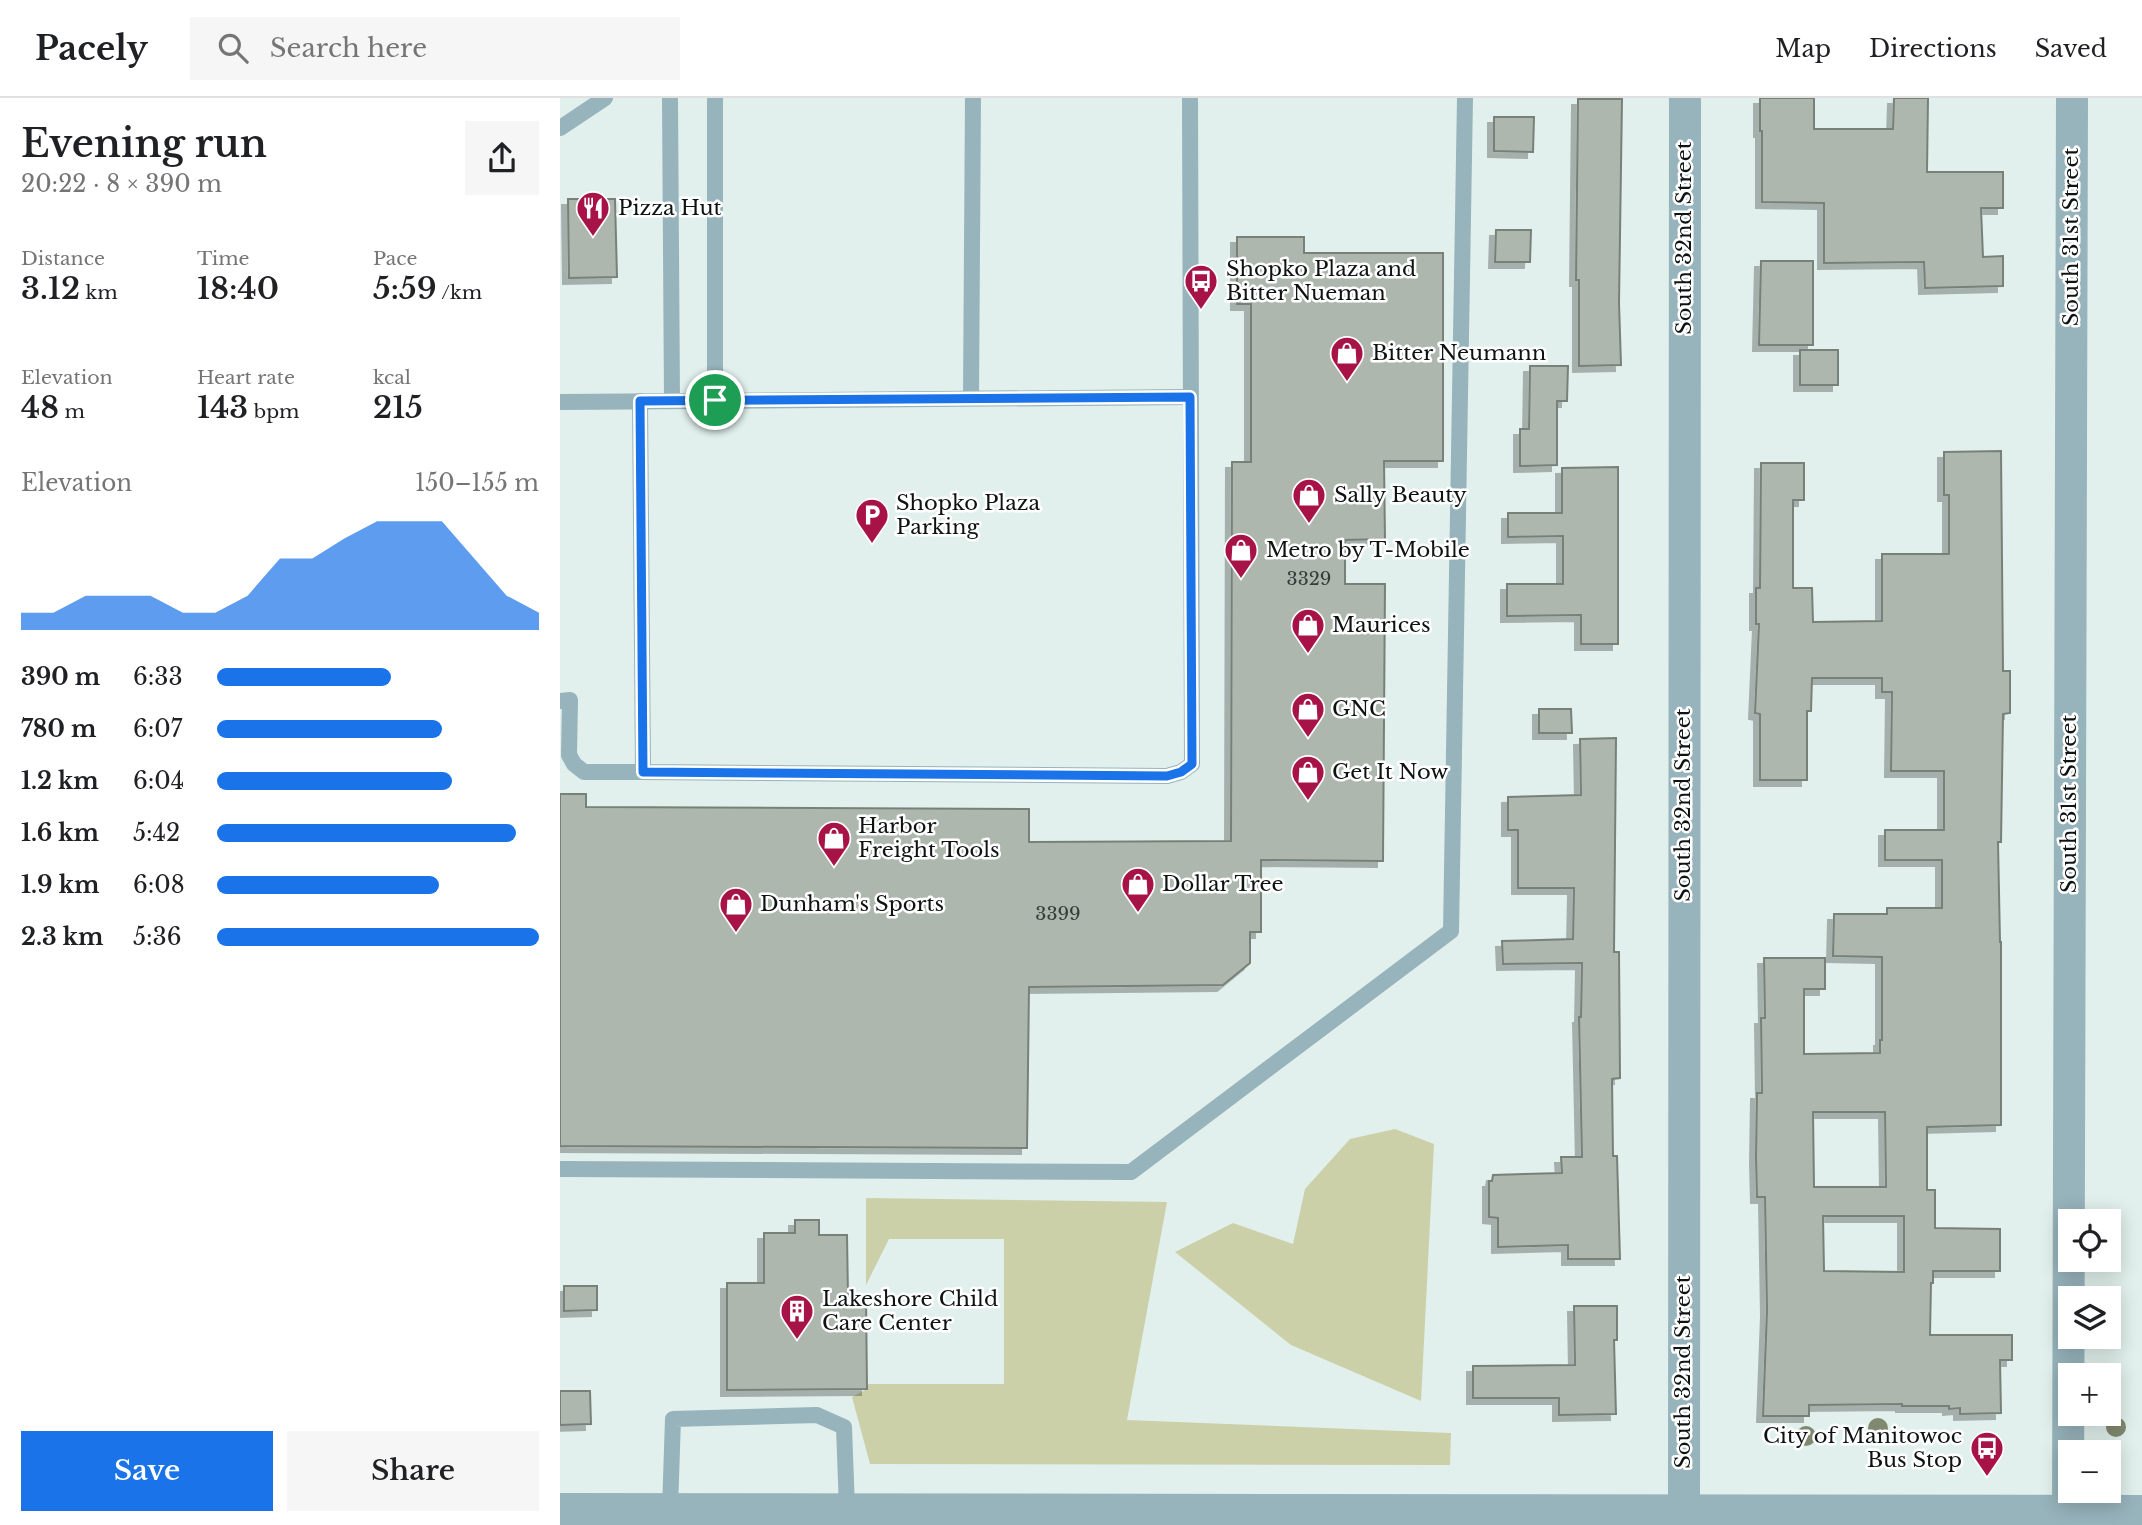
<!DOCTYPE html>
<meta charset="utf-8">
<style>
:root{--surface:#fff;--page:#f6f6f6;--text:#202124;--muted:#757577;--line:#e0e0e0;--accent:#1a73e8}
body{margin:0;font-family:"Libre Baskerville",serif;background:var(--page);color:var(--text);height:100vh;display:flex;flex-direction:column;font-size:26px;white-space:nowrap}
*{box-sizing:border-box;margin:0}
p{font-size:23px;color:var(--muted)}
.icon{flex:none;width:38px;height:38px;fill:none;stroke:currentColor;stroke-width:2;stroke-linecap:round;stroke-linejoin:round}
.map{position:relative;flex:1;overflow:hidden}
.panel{display:flex;flex-direction:column;background:var(--surface);width:560px}
.panel>*{flex:none}
.controls{position:absolute;left:1498px;top:1111px;display:grid;gap:14px}
.controls a{display:grid;place-items:center;width:63px;height:63px;border-radius:0px;background:var(--surface);box-shadow:0 4px 18px #0003;font-size:35px}
.pin{position:absolute;display:grid;place-items:center;width:60px;height:60px;color:#fff;margin:-30px;border:4px solid #fff;border-radius:50%;box-shadow:0 2px 7px #0007}
.round{display:grid;place-items:center;flex:none;width:74px;height:74px;border-radius:0px;background:var(--page)}
.summary{display:flex;align-items:center;justify-content:space-between;height:119px;padding:0 21px}
h1{font-size:38px;font-weight:600;line-height:52px}
.metrics{display:grid;grid-template-columns:repeat(3,1fr);gap:10px;height:119px;padding:7px 21px}
.metrics div{display:grid;align-content:center}
.metrics b{font-size:30px;font-weight:600}
.metrics small{font-size:19px;font-weight:400}
.metrics p{font-size:19px}
.chart{height:196px;padding:14px 21px}
.chart p{display:flex;justify-content:space-between}
.chart svg{width:100%;height:126px;margin-top:7px;fill:var(--accent);opacity:.7}
.primary-button{display:flex;gap:14px;margin-top:auto;padding:14px 21px}
.primary-button a{flex:1;height:80px;border-radius:0px;background:var(--accent);color:#fff;font-size:28px;font-weight:600;line-height:80px;text-align:center}
.primary-button a+a{background:var(--page);color:var(--text)}
ul{padding:0 21px;list-style:none;font-size:23px}
li{display:grid;grid-template-columns:112px 84px 1fr;align-items:center;height:52px}
li i{height:18px;border-radius:9px;background:var(--accent)}
header{display:flex;align-items:center;gap:42px;box-sizing:border-box;height:98px;padding:0 35px;background:var(--surface);border-bottom:2px solid var(--line)}
header strong{font-size:33px}
nav{display:flex;gap:38px;margin-inline-start:auto;font-size:24px}
.search{width:490px;height:63px;background:var(--page);display:flex;align-items:center;gap:18px;box-sizing:border-box;padding:0 24px;border-radius:0px;color:var(--muted);font-size:26px}
main{display:flex;flex:1;min-height:0}
.map>svg:first-child{display:block}
.green{fill:#ccd0a9}
.building{fill:#aeb7ae;stroke:#788179;stroke-width:2;fill-rule:evenodd;filter:url(#shadow)}
.lines{fill:none;stroke-linecap:round;stroke-linejoin:round}
.service{stroke:#97b3bb;stroke-width:16}
.minor{stroke:#97b3bb;stroke-width:32}
.tree{fill:#80896f}
.route-casing{stroke:#fff;stroke-width:14}
.route{stroke:#1a73e8;stroke-width:9}
.labels{text-anchor:middle;stroke-width:5;stroke-linejoin:round;paint-order:stroke}
.number-label{font-size:18px;fill:#363c39}
.poi-label{font-size:21px;fill:#0e1312;stroke:#fff;text-anchor:start}
.street-label{font-size:21px;fill:#0e1312;stroke:#fff}
</style>
<header>
<strong>Pacely</strong>
<div class="search"><svg class="icon" aria-label="search" viewBox="0 0 24 24"><circle cx="10" cy="10" r="6"/><path d="M15 15l6 6"/></svg>Search here</div>
<nav><a>Map</a><a>Directions</a><a>Saved</a></nav>
</header>
<main>
<section class="panel">
<div class="summary"><div><h1>Evening run</h1><p>20:22 · 8 × 390 m</p></div><a class="round"><svg class="icon" aria-label="share" viewBox="0 0 24 24"><path d="M12 15V3M7 8l5-5 5 5M5 13v7h14v-7"/></svg></a></div>
<div class="metrics">
<div><p>Distance</p><b>3.12<small> km</small></b></div>
<div><p>Time</p><b>18:40</b></div>
<div><p>Pace</p><b>5:59<small> /km</small></b></div>
</div>
<div class="metrics">
<div><p>Elevation</p><b>48<small> m</small></b></div>
<div><p>Heart rate</p><b>143<small> bpm</small></b></div>
<div><p>kcal</p><b>215</b></div>
</div>
<div class="chart"><p><span>Elevation</span>150–155 m</p>
<svg viewBox="0 0 160 44" preserveAspectRatio="none"><path d="M0 44V38L10 38L20 32L30 32L40 32L50 38L60 38L70 32L80 19L90 19L100 12L110 6L120 6L130 6L140 19L150 32L160 38V44z"/></svg>
</div>
<ul>
<li><b>390 m</b>6:33<i style="width:54%"></i></li>
<li><b>780 m</b>6:07<i style="width:70%"></i></li>
<li><b>1.2 km</b>6:04<i style="width:73%"></i></li>
<li><b>1.6 km</b>5:42<i style="width:93%"></i></li>
<li><b>1.9 km</b>6:08<i style="width:69%"></i></li>
<li><b>2.3 km</b>5:36<i style="width:100%"></i></li>
</ul>
<div class="primary-button"><a>Save</a><a>Share</a></div>
</section>
<div class="map">
<svg width="1582" height="1427" viewBox="0 0 1582 1427">
<defs>
<filter id="shadow"><feDropShadow dx="-6" dy="6" stdDeviation="0" flood-color="#0004"/></filter>
</defs>
<rect width="100%" height="100%" fill="#e1f0ec"/>
<g class="green">
<path d="M835 1031 874 1046 861 1303 731 1247 615 1154 673 1125 733 1146 745 1091 790 1041Z"/>
<path d="M306 1100 607 1104 567 1322 891 1335 890 1367 310 1366 292 1299 307 1291V1286H444V1141H329L306 1187Z"/>
</g>
<g class="building">
<path d="M1200 0H1254V31H1333L1334 0H1368L1367 74H1443V110H1421L1423 159 1443 158V188L1365 190 1364 164 1264 165V105L1202 104V33H1200Z"/>
<path d="M1018 1H1062L1059 205 1061 267 1019 268V182H1016Z"/>
<path d="M934 19H974L973 54 934 53Z"/>
<path d="M8 101H55L57 179 9 180Z"/>
<path d="M936 132H971L970 164H935Z"/>
<path d="M677 139H744V155H883V363H824L825 441 785 442V486H825L823 763 701 762V834H690V865L663 887 469 889 467 1050 0 1048V696H26V709L469 711V744L671 743 672 364H691V206H677Z"/>
<path d="M1201 163H1253V247H1199Z"/>
<rect x="1240" y="252" width="38" height="35"/>
<path d="M970 268H1008L1007 303H997V367L960 368V331H969Z"/>
<path d="M1441 353 1443 573H1450V615L1443 616 1441 744H1438L1440 844H1441V1027L1367 1029V1092H1375V1130L1440 1131V1173H1373V1185H1371L1370 1237H1452V1262H1440L1441 1315 1400 1316V1310L1389 1311V1308H1342V1306L1249 1307V1318H1203L1207 1212 1205 1099H1197L1196 1059 1197 995H1202L1201 920H1205L1204 860H1265V891H1244V956L1320 955V942H1322V859L1273 858 1274 816H1327V810H1382V762H1325V732H1384V673H1331L1332 594H1322V580H1252L1251 613H1247V682H1200V616L1195 615 1199 526H1196V490H1200L1201 365H1244V402H1233V490H1252L1253 524 1322 523V456H1389V397H1384V354ZM1253 1014H1325L1326 1089H1254ZM1263 1118H1344V1174L1264 1173Z"/>
<path d="M1058 369V546H1021V517L947 518V486H1003V438L948 439V415H1002V370Z"/>
<path d="M979 611H1011L1012 635H979Z"/>
<path d="M1056 640 1054 854H1059L1060 980 1052 981 1053 1058H1057L1060 1161H1008V1147L938 1149V1120L929 1119V1083H932L933 1077 1002 1075 1001 1059H1022L1019 919H1021L1022 865 943 866 942 843 1013 841 1014 790H958V732H948V699L1021 697 1020 641Z"/>
<path d="M235 1122H259V1137H287L288 1199H306L307 1291 167 1292V1185H204V1135H235Z"/>
<path d="M4 1188H37V1212L4 1213Z"/>
<path d="M1014 1208H1057V1242H1054L1056 1316 999 1317V1300H913V1268L1015 1267Z"/>
<path d="M0 1293H30L31 1326 0 1327Z"/>
</g>
<g class="lines">
<g class="service">
<path d="M110 0 112 303"/>
<path d="M0 30 45 0"/>
<path d="M411 299 413 0"/>
<path d="M155 302V0"/>
<path d="M80 303 83 674 607 678 621 674 632 666 630 0"/>
<path d="M0 304 630 299"/>
<path d="M0 603 10 602 9 657 14 666 24 674H83"/>
<path d="M0 1071 571 1074 891 833 905 0"/>
<path d="M110 1411 113 1321 257 1317 284 1329 287 1411"/>
</g>
<g class="minor">
<path d="M0 1411 1582 1413"/>
<path d="M1508 1413 1512 0"/>
<path d="M1124 1414 1125 0"/>
</g>
</g>
<g class="tree">
<circle cx="1556" cy="1329" r="10"/>
<circle cx="1318" cy="1330" r="10"/>
<circle cx="1246" cy="1338" r="10"/>
</g>
<g class="lines">
<defs>
<path id="route" d="M630 299 632 666 621 674 607 678 83 674 80 303Z"/>
</defs>
<use href="#route" class="route-casing"/>
<use href="#route" class="route"/>
</g>
<defs>
<symbol id="restaurant-pin" viewBox="-11 -11 22 30"><path d="M0 17L-7.5 6A9.5 9.5 0 1 1 7.5 6Z" fill="#a81347" stroke="#fff"/><path d="M-5-6h1v4h1v-4h1v4h1v-4h1v5L-1.5 .5V6h-2V.5L-5-1ZM5-6V6H3V1.5H1.5Q1.5-4 5-6Z" fill="#fff"/></symbol>
<symbol id="bus-pin" viewBox="-11 -11 22 30"><path d="M0 17L-7.5 6A9.5 9.5 0 1 1 7.5 6Z" fill="#a81347" stroke="#fff"/><path d="M-5-6H5V4H4V6H2V4H-2V6H-4V4H-5ZM-3.5-4V0h7V-4ZM-3.5 1.2v1.5H-2V1.2ZM2 1.2v1.5H3.5V1.2Z" fill="#fff"/></symbol>
<symbol id="shop-pin" viewBox="-11 -11 22 30"><path d="M0 17L-7.5 6A9.5 9.5 0 1 1 7.5 6Z" fill="#a81347" stroke="#fff"/><path d="M-5-2.5h2.3a2.7 3.5 0 0 1 5.4 0H5L5.5 6h-11ZM-1.5-2.5h3a1.5 2.3 0 0 0-3 0Z" fill="#fff"/></symbol>
<symbol id="parking-pin" viewBox="-11 -11 22 30"><path d="M0 17L-7.5 6A9.5 9.5 0 1 1 7.5 6Z" fill="#a81347" stroke="#fff"/><path d="M-3.5-5.5H1a3.5 3.5 0 0 1 0 7H-1V5.5H-3.5ZM-1-3.4V-.6H.8a1.4 1.4 0 0 0 0-2.8Z" fill="#fff"/></symbol>
<symbol id="building-pin" viewBox="-11 -11 22 30"><path d="M0 17L-7.5 6A9.5 9.5 0 1 1 7.5 6Z" fill="#a81347" stroke="#fff"/><path d="M-4-6H4V6H1V3H-1V6H-4ZM-2.5-4.3h1.7v1.8h-1.7ZM.8-4.3h1.7v1.8H.8ZM-2.5-1h1.7V.8h-1.7ZM.8-1h1.7V.8H.8Z" fill="#fff"/></symbol>
</defs>
<g fill-rule="evenodd">
<use href="#restaurant-pin" x="14" y="91" width="38" height="52"/>
<use href="#bus-pin" x="622" y="164" width="38" height="52"/>
<use href="#shop-pin" x="768" y="236" width="38" height="52"/>
<use href="#shop-pin" x="730" y="378" width="38" height="52"/>
<use href="#parking-pin" x="293" y="398" width="38" height="52"/>
<use href="#shop-pin" x="662" y="433" width="38" height="52"/>
<use href="#shop-pin" x="729" y="508" width="38" height="52"/>
<use href="#shop-pin" x="729" y="592" width="38" height="52"/>
<use href="#shop-pin" x="729" y="655" width="38" height="52"/>
<use href="#shop-pin" x="255" y="721" width="38" height="52"/>
<use href="#shop-pin" x="559" y="767" width="38" height="52"/>
<use href="#shop-pin" x="157" y="787" width="38" height="52"/>
<use href="#building-pin" x="218" y="1194" width="38" height="52"/>
<use href="#bus-pin" x="1408" y="1331" width="38" height="52"/>
</g>
<g class="labels">
<g class="number-label">
<text x="749" y="487">3329</text>
<text x="498" y="822">3399</text>
</g>
<g class="poi-label">
<text x="58" y="117">Pizza Hut</text>
<text x="666" y="178">Shopko Plaza and<tspan x="666" dy="24">Bitter Nueman</tspan></text>
<text x="812" y="262">Bitter Neumann</text>
<text x="774" y="404">Sally Beauty</text>
<text x="336" y="412">Shopko Plaza<tspan x="336" dy="24">Parking</tspan></text>
<text x="706" y="459">Metro by T-Mobile</text>
<text x="772" y="534">Maurices</text>
<text x="772" y="618">GNC</text>
<text x="772" y="681">Get It Now</text>
<text x="298" y="735">Harbor<tspan x="298" dy="24">Freight Tools</tspan></text>
<text x="602" y="793">Dollar Tree</text>
<text x="200" y="813">Dunham's Sports</text>
<text x="262" y="1208">Lakeshore Child<tspan x="262" dy="24">Care Center</tspan></text>
<text x="1402" y="1345" text-anchor="end">City of Manitowoc<tspan x="1402" dy="24">Bus Stop</tspan></text>
</g>
<g class="street-label">
<text transform="translate(1511 139) rotate(-90)" y="7">South 31st Street</text>
<text transform="translate(1124 140) rotate(-90)" y="7">South 32nd Street</text>
<text transform="translate(1509 706) rotate(-90)" y="7">South 31st Street</text>
<text transform="translate(1123 707) rotate(-90)" y="7">South 32nd Street</text>
<text transform="translate(1123 1274) rotate(-90)" y="7">South 32nd Street</text>
</g>
</g>
</svg>
<div class="controls">
<a><svg class="icon" aria-label="locate" viewBox="0 0 24 24"><circle cx="12" cy="12" r="6"/><path d="M12 2v4M12 18v4M2 12h4M18 12h4"/></svg></a>
<a><svg class="icon" aria-label="layers" viewBox="0 0 24 24"><path d="M12 4l9 5-9 5-9-5zM3 14l9 5 9-5"/></svg></a>
<a>+</a>
<a>−</a>
</div>
<div class="pin" style="left:155px;top:302px;background:#1e9e55"><svg class="icon" aria-label="arrive" viewBox="0 0 24 24"><path d="M6 21V4h12l-3 4 3 4H6"/></svg></div>
</div>
</main>
